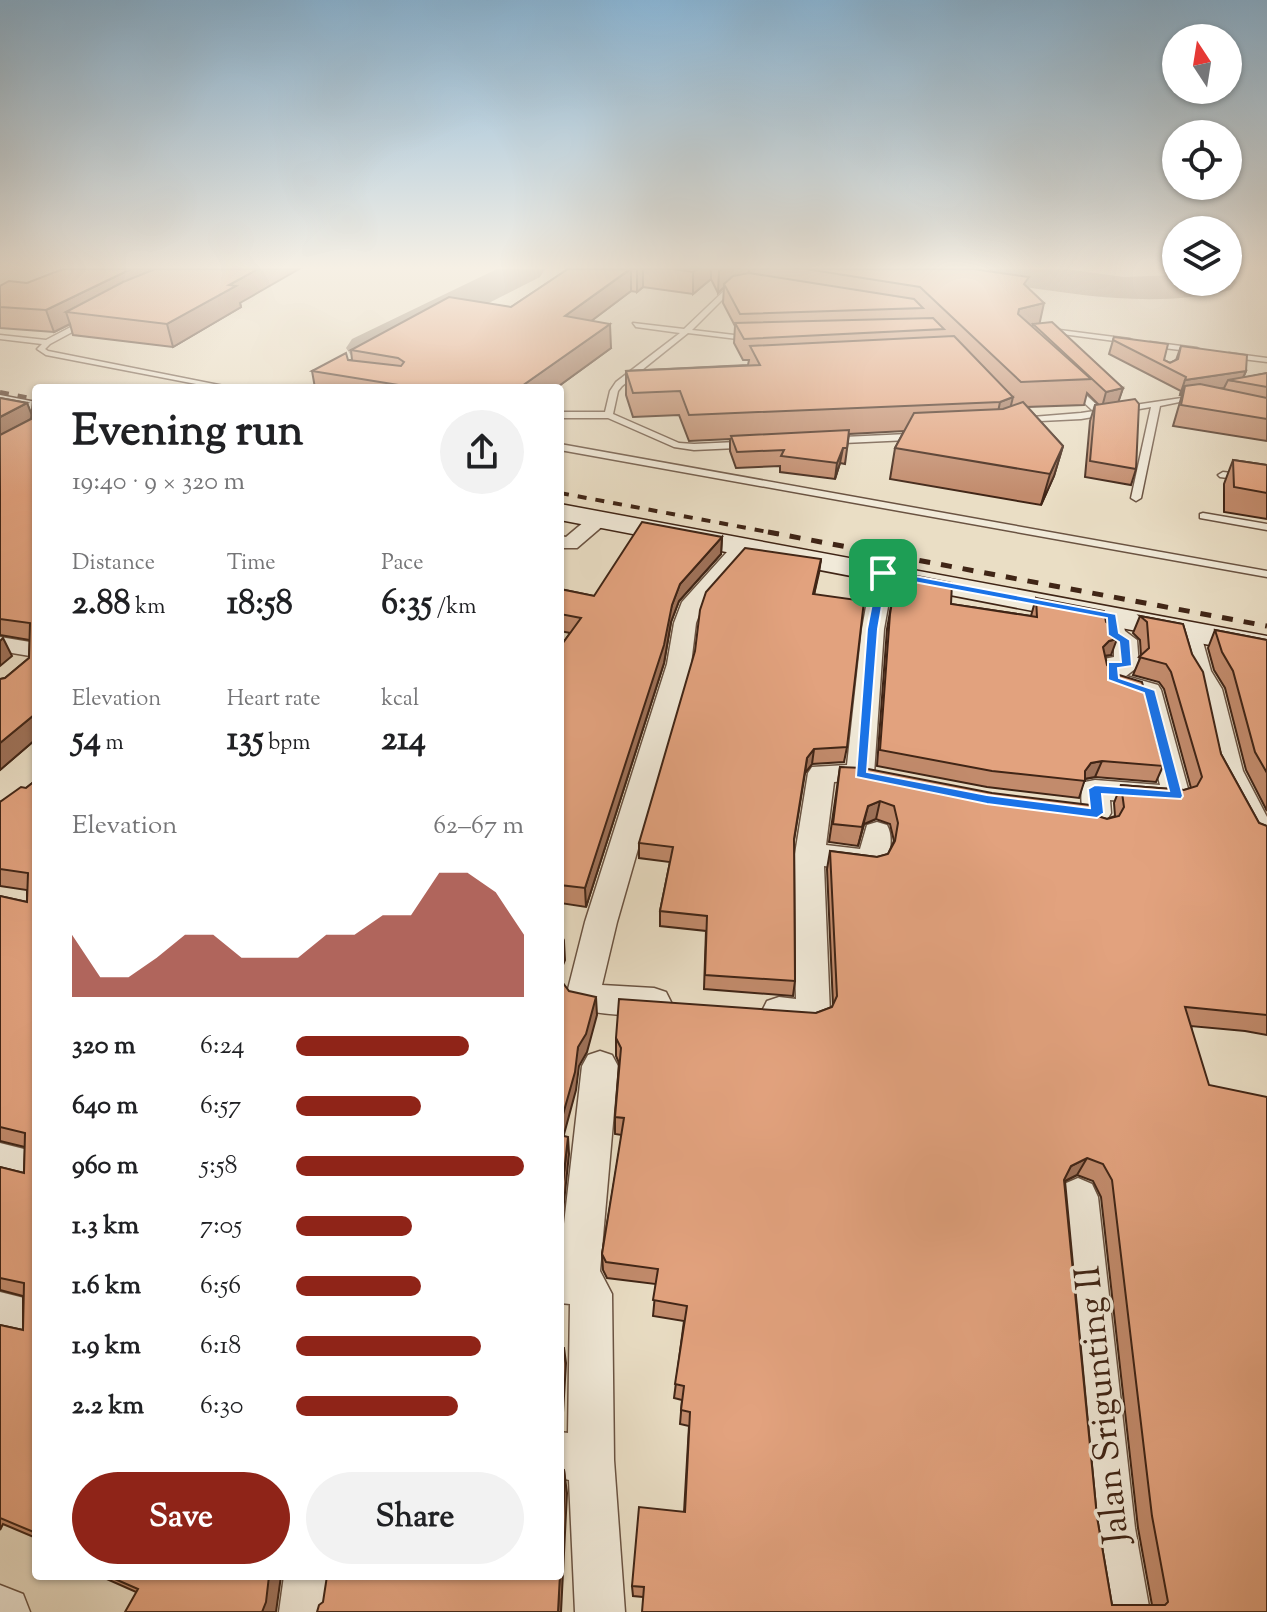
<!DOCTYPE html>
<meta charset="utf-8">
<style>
:root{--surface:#fff;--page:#f2f2f2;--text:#202124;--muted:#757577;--accent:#8f2418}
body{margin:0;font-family:"Sorts Mill Goudy",serif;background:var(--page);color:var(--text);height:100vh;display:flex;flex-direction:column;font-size:30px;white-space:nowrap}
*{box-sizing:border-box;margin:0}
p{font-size:26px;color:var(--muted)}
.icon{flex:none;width:44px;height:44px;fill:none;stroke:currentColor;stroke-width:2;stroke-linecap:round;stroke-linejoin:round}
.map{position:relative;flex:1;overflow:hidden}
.side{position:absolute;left:32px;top:384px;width:532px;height:1196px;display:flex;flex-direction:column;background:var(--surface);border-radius:8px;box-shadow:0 2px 6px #0004}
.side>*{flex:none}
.needle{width:52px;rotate:348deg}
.fabs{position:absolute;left:1162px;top:24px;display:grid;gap:16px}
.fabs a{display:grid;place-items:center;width:80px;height:80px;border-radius:50%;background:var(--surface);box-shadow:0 2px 6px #0004;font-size:40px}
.pin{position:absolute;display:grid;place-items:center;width:68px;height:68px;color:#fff;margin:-34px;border-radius:16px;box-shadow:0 4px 12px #0006}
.round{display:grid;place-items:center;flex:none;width:84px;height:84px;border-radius:42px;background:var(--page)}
.headline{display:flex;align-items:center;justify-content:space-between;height:136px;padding:0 40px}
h1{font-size:44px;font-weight:700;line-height:60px}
.figures{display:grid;grid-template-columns:repeat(3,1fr);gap:12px;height:136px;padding:8px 40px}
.figures div{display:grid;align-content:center}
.figures b{font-size:34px;font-weight:700}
.figures small{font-size:22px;font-weight:400}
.figures p{font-size:22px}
.chart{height:224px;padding:16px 40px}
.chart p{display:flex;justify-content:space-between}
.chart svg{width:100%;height:144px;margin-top:8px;fill:var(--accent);opacity:.7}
.cta{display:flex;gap:16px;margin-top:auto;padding:16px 40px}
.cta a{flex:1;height:92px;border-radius:48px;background:var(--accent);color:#fff;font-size:32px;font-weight:700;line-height:92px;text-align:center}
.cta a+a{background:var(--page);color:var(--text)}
ul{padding:0 40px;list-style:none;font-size:26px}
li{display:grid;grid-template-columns:128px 96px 1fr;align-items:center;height:60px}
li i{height:20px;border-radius:10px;background:var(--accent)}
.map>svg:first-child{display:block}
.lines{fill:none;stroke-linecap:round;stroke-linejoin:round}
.taxiway{fill:#95826e;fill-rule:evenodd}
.lane-casing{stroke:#6a5342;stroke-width:3}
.street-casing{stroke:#6a5342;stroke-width:3}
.secondary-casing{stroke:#402516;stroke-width:3}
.lane{fill:#f1ead9;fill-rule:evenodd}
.street{fill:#f1ead9;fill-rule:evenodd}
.secondary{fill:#f1ead9;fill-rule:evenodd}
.rail-far1{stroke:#402516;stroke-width:4;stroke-dasharray:9 9;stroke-linecap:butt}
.rail{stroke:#402516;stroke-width:5;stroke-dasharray:11 11;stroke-linecap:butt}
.wall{fill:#c28b6c;stroke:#402516;stroke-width:2;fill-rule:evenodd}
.shaded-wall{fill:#9e7158;stroke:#402516;stroke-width:2}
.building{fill:#e2a27e;stroke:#402516;stroke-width:2;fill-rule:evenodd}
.route{fill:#1a73e8;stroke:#fff;stroke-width:2;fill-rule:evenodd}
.labels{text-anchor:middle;stroke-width:7;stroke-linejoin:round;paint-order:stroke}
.near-street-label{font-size:36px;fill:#402516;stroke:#f1ead9}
</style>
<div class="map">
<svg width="1267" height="1612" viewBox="0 0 1267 1612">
<rect width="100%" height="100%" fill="#eadec5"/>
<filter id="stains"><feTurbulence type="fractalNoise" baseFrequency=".0025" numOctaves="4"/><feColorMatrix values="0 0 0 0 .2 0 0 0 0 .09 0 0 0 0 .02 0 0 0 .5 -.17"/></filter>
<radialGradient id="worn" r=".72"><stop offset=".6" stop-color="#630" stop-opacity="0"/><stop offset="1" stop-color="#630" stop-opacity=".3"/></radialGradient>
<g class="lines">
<g class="taxiway">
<path d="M497 269H545L540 277 382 357 367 361 352 357 346 348 352 339Z"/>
<path d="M957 269H1065L1124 277 1176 275V282H1228V273L1237 282 1231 290C1147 311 1059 291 975 280L962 277Z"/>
</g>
<defs>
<g id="lane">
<path d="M748 285 916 313 1020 418 1081 413 1195 396 1199 398 1160 406 1141 498 1136 501 1131 498 1151 407 1081 419 1020 422 1012 431 996 436 694 450 674 447 608 418H560V412H605L610 391 616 382 680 333 636 327 633 323 684 329 726 289ZM748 289 912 316 1012 420 1006 427 995 430 694 444 679 443 613 414 618 391 622 386 688 333 754 341 755 339 751 337 692 330 730 292Z"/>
<path d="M86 319 89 323 50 344 45 349 48 351 234 388H217L46 355 37 349 42 344 0 339V335L46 340Z"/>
<path d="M1044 328 1130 339 1134 341 1130 343 1047 332 1043 330Z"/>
<path d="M1150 342 1197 348 1201 350 1197 352 1147 346 1146 344Z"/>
<path d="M1229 353 1267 358V362L1226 357 1225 355Z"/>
<path d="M1069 385H1075L1098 406V410H1092L1069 389Z"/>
<path d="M560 444 1267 571V577L560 450Z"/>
<path d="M1223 472 1267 477V483L1220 477 1218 475Z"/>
<path d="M1203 513 1267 524V530L1200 518V514Z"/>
</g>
<g id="street">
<path d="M598 514 605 516 608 520 605 524 577 548H560V536L566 537 591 516Z"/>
<path d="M742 541 752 547 703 604 696 623 691 664 617 922 602 985 654 988 666 992 671 1002 666 1012C644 1019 594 1014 571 1007L566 997 585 922 667 664 674 623 682 602 735 543Z"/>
<path d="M883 567 894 573 884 629 874 774 870 780 834 782 826 845 860 849 867 825 877 822 887 825C894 837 890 857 883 869L873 872 824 866 830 1014 825 1024C807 1030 785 1027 767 1021L762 1011 767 1001 779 997 796 999 793 897 795 854 808 773 812 767 847 765 862 629 872 573Z"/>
<path d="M1112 609 1120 611 1125 631 1137 640 1139 666 1126 676 1158 685 1161 690 1190 796 1186 803 1176 805 1110 800 1111 813 1107 820 1097 823 1087 820C1081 810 1079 793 1085 782L1095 780 1160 785 1138 695C1114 688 1103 691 1100 664L1104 659 1114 657V643L1102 635 1101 616 1104 611Z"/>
<path d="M1188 624 1196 626 1200 631 1211 671 1222 689 1243 771 1267 817V844L1251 840 1215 771 1198 689 1187 671 1176 631 1180 626Z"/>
<path d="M0 637 36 643V657L0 651Z"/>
<path d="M600 1051 612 1055 618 1066 600 1271 612 1294 614 1460 625 1612H575L569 1480 560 1478V1432L568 1433 570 1304 560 1303V1259L582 1066 588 1055Z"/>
<path d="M0 1143 36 1152V1188L0 1179Z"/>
<path d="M1078 1178 1092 1184 1098 1197 1135 1528 1150 1612H1100L1087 1528 1058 1197 1064 1184Z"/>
<path d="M0 1292 36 1301V1343L0 1334Z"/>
<path d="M284 1576H334L329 1612H279Z"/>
<path d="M0 1585 23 1594 30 1612H0Z"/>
</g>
<g id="secondary">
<path d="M0 395 36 402V416L0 409Z"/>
<path d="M560 504 1267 636V656L560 520Z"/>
</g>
</defs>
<use href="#lane" class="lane-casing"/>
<use href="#street" class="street-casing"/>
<use href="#secondary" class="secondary-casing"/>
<use href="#lane" class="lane"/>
<use href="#street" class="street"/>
<use href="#secondary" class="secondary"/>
<g class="rail-far1">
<path d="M0 392 36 399"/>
<path d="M560 493 779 534"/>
</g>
<path class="rail" d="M768 532 1267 626"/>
</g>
<g class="wall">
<path d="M568 269H973L1027 287 1039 323 1123 388 1118 402 1136 469 1131 485 1085 477 1090 421 1095 405H1099L1087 393 1084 405 1027 407 1063 446 1054 476 1041 505 890 479 895 448 904 431 849 434 845 464 840 463 835 479 780 472V466L736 468 730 451V439L689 441 679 415 633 417 626 395V371L748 365 749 360H743L734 343 735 326 723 303 724 287 718 293 711 279 693 294 643 287 637 292 631 291 591 321 611 348 556 388H315L312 371 348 360H352L351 350 511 307Z"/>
<path d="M0 286 240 303 241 307 173 347 73 335 70 324 54 332 0 328Z"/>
<path d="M1114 337 1170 363 1176 360 1181 346 1246 371 1243 378 1267 373V441L1173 426 1182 395H1180L1181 391 1109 354Z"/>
<path d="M0 398 27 403 32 416 36 401V739L0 770V679L5 678 29 658 30 640 0 635Z"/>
<path d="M1233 460 1267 465V519L1224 512V484Z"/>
<path d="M722 537 721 554 679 601 671 622 664 663 586 907 560 903V647L570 633 560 631V589L594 596Z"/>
<path d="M821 559 814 594 847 747 844 762 812 764 805 773 794 840 795 981 793 996 704 989 706 931 660 926V911L670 862 639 858V843Z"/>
<path d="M897 572 951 604 1031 616 1036 598 1111 655 1105 656 1107 665 1163 766 1156 782 1095 777 1085 779 1079 798 987 787 877 766 887 629Z"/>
<path d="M1140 616 1183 624 1221 754 1259 823 1267 826V1035L1245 1031 1191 1026 1267 1612 643 1597 633 1596 632 1586 684 1512 689 1426 680 1424 682 1400 674 1398 684 1321 653 1316 656 1284 607 1278 603 1270 602 1254 622 1135 615 1134V1117L619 1063 616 1056V1038L816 1013 832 1007 833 1005 827 869 830 851 877 857 888 854 894 841 890 824 876 819 864 824 858 846 829 842 840 767 1097 816 1107 819 1115 816 1114 803 1121 785 1184 790 1191 788 1164 689 1159 682 1133 675 1141 656 1140 640 1133 633ZM1077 1175 1093 1181 1101 1197 1138 1528 1152 1605H1112L1097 1517 1065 1181Z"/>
<path d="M1215 630 1267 640V811L1246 770 1225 688 1214 670 1208 648Z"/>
<path d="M36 780V1538L3 1524 0 1530V1325L23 1330V1296L0 1290V1167L24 1173 25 1147 0 1141V896L27 902V890L0 886V802L26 788Z"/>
<path d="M100 1576H281L136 1592Z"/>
</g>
<g class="shaded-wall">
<path d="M131 269H184L66 312 70 324 54 332 46 310Z"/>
<path d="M258 269H299L240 303 241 307 173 347 167 324 229 285Z"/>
<path d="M631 269V291L566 340 565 316Z"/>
<path d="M637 269H643V287L637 292Z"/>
<path d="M697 269H711V279L693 294V272Z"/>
<path d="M721 269H749L748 282 724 284V287L718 293 719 271Z"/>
<path d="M1044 303 1039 326 1033 324 1032 328 1013 332 1019 309Z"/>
<path d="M610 324 611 348 556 388H519Z"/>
<path d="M1246 371 1241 382 1228 380 1224 388 1183 395 1185 386 1182 395H1180L1185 380Z"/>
<path d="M1123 388 1118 403 1102 407 1106 392Z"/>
<path d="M1013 397 1007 422 995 427 1000 402Z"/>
<path d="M27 403 33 418 0 436V417Z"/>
<path d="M1063 446 1054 476 1041 505 1050 474Z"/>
<path d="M843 448 840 463 835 479 837 463Z"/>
<path d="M722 537 721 554 679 601 671 622 664 663 586 907 585 888 672 605 680 584Z"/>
<path d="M821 559 819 573 811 608 813 594Z"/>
<path d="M3 638 12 656 0 666V641Z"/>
<path d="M1117 639 1111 655 1103 656V647L1109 641Z"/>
<path d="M34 715 36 719V739L0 770V743Z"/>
<path d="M814 749 812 764 805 773 807 758Z"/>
<path d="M1102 761 1095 777 1084 779 1085 771 1091 763Z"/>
<path d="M880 801 876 819 864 824 858 846 868 806Z"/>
<path d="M564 942 565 960 560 972V950Z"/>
<path d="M596 997 597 1015 587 1052 579 1066 576 1090 560 1149V1125L578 1047Z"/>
<path d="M568 1137 569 1154 560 1241V1208Z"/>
<path d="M1087 1158 1077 1175 1061 1183 1071 1166Z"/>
<path d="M564 1348 566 1363 562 1429 560 1430Z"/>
<path d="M564 1470 567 1493 561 1612H558Z"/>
<path d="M269 1576H281L276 1612H262Z"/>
</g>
<g class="building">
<path d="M63 269H131L46 310 0 307V286L9 281 27 283Z"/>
<path d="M155 269H258L229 285 236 286 167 324 66 312 123 282Z"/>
<path d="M568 269H630L565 316 610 324 519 388H417L312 371 346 353 348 360 401 366 404 362 398 358 351 350 449 297 511 307Z"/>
<path d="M672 269H697L693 272Z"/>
<path d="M806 269H973L1029 277 1024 284 1044 303 1019 309 1018 314 1091 379 1021 382 920 287Z"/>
<path d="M749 273 914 299 923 308 740 314 724 284 733 276Z"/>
<path d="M933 318 944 329 744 339 735 323Z"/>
<path d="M1052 322 1123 388 1106 392 1033 324Z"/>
<path d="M954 336 1013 397 1000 402 689 415 680 391 633 393 626 371 760 365 750 346Z"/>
<path d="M1114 337 1168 344 1164 360 1170 363 1178 359 1181 346 1247 355 1246 371 1185 380 1186 377 1113 340Z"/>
<path d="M1267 373V387L1228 380Z"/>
<path d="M1200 384 1267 398V419L1181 405 1185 386Z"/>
<path d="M0 398 27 403 0 417Z"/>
<path d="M1135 399 1139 404 1136 469 1090 461 1095 405Z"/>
<path d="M33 400 36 401V716L34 715 0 743V679L5 678 29 658 30 623 0 619V435L31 419Z"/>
<path d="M1023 402 1063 446 1050 474 895 448 914 413 1003 409Z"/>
<path d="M849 430 847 448H843L837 463 781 456 784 450 737 452 731 436Z"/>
<path d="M1233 460 1267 465V493L1234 487Z"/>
<path d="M642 522 722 537 680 584 672 605 664 645 585 888 560 885V647L581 618 560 614V589L594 596Z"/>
<path d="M745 548 821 559 813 594 864 601 847 747 814 749 807 758 794 839 795 981 705 975 707 916 660 911 673 847 639 843 695 651 700 610 706 592Z"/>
<path d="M897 572 952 583 951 604 1037 617 1036 598 1104 611 1106 622 1117 629V639L1109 641 1103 647 1107 665 1116 674 1142 682 1163 766 1102 761 1091 763 1085 771V781L992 771 880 750 890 614Z"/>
<path d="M1140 616 1183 624 1192 654 1203 672 1221 754 1259 823 1267 826V1015L1185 1007 1209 1085 1267 1097V1612H642L644 1587 632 1586 639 1507 685 1512 690 1412 681 1410 684 1386 675 1384 687 1306 653 1300 658 1269 606 1262 602 1254 624 1118 615 1117 621 1048 616 1038 619 999 816 1013 832 1007 837 996 830 851 877 857 888 854 895 841 898 823 894 806 880 801 868 806 862 827 833 824 840 767 863 768 992 793 1090 805 1097 816 1107 819 1119 816 1124 807 1121 785 1184 790 1197 786 1202 777 1171 672 1166 664 1139 657 1149 648 1147 622ZM1087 1158 1103 1164 1112 1180 1152 1516 1168 1602 1165 1605H1112L1097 1517 1064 1180 1071 1166Z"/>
<path d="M1215 630 1267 640V773L1255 752 1233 671 1222 652Z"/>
<path d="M36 780V1533L0 1518V1325L23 1330 24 1283 0 1278V1167L24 1173 25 1133 0 1127V896L27 902 28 873 0 869V802L21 787 26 788Z"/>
<path d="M560 982 563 983 569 991 596 997 586 1034 578 1047 575 1072 560 1125Z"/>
<path d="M560 1135 568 1137 560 1208Z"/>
<path d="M560 1347 564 1348 560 1415Z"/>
<path d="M560 1468 564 1470 565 1480 558 1612H317L319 1605 323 1602 327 1576H560Z"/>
<path d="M108 1576H269L266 1602 262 1612H125L138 1589Z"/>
</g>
<linearGradient id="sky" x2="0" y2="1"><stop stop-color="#89b6d7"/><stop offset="0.54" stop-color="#f6f0e5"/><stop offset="1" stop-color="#f6f0e5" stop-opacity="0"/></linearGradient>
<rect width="1267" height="495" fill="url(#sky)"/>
<path class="route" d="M883 570 1116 614 1119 633 1130 640 1132 666 1118 668 1119 678 1155 690 1183 796 1181 799 1102 794 1104 813 1097 818 987 804 856 777 867 629 878 573ZM887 577 1107 618 1108 635 1119 642 1121 662H1108V680L1144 693 1169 791 1095 785 1088 789 1090 808 987 795 867 772 878 629Z"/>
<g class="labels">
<g class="near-street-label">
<text transform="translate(1100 1405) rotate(-96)" y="13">Jalan Srigunting II</text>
</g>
</g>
<rect width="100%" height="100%" filter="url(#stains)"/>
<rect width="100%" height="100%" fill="url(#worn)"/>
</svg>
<div class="fabs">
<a><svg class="needle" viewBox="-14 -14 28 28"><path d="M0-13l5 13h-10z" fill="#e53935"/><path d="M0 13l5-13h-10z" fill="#757577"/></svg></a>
<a><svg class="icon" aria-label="locate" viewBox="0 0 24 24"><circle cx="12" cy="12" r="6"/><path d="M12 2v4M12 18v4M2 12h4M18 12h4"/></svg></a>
<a><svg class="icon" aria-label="layers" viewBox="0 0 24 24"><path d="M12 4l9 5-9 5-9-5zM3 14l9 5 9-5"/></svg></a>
</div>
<div class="pin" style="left:883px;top:573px;background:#1e9e55"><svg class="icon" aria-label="arrive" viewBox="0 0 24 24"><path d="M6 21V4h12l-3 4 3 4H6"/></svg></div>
<section class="side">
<div class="headline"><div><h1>Evening run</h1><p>19:40 · 9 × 320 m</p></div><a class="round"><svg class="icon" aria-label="share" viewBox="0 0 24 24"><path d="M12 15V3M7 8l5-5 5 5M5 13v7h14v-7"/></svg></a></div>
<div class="figures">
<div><p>Distance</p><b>2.88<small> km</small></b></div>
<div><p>Time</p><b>18:58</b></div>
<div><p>Pace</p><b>6:35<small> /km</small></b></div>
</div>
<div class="figures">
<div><p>Elevation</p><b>54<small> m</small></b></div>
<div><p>Heart rate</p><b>135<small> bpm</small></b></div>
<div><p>kcal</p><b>214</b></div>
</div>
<div class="chart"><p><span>Elevation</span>62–67 m</p>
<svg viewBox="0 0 160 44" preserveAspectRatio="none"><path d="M0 44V25L10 38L20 38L30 32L40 25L50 25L60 32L70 32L80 32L90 25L100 25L110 19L120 19L130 6L140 6L150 12L160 25V44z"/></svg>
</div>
<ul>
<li><b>320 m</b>6:24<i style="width:76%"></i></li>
<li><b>640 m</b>6:57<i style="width:55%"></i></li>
<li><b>960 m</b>5:58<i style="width:100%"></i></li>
<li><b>1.3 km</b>7:05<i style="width:51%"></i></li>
<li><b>1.6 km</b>6:56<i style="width:55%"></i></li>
<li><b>1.9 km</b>6:18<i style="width:81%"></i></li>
<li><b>2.2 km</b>6:30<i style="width:71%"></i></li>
</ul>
<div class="cta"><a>Save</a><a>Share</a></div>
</section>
</div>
